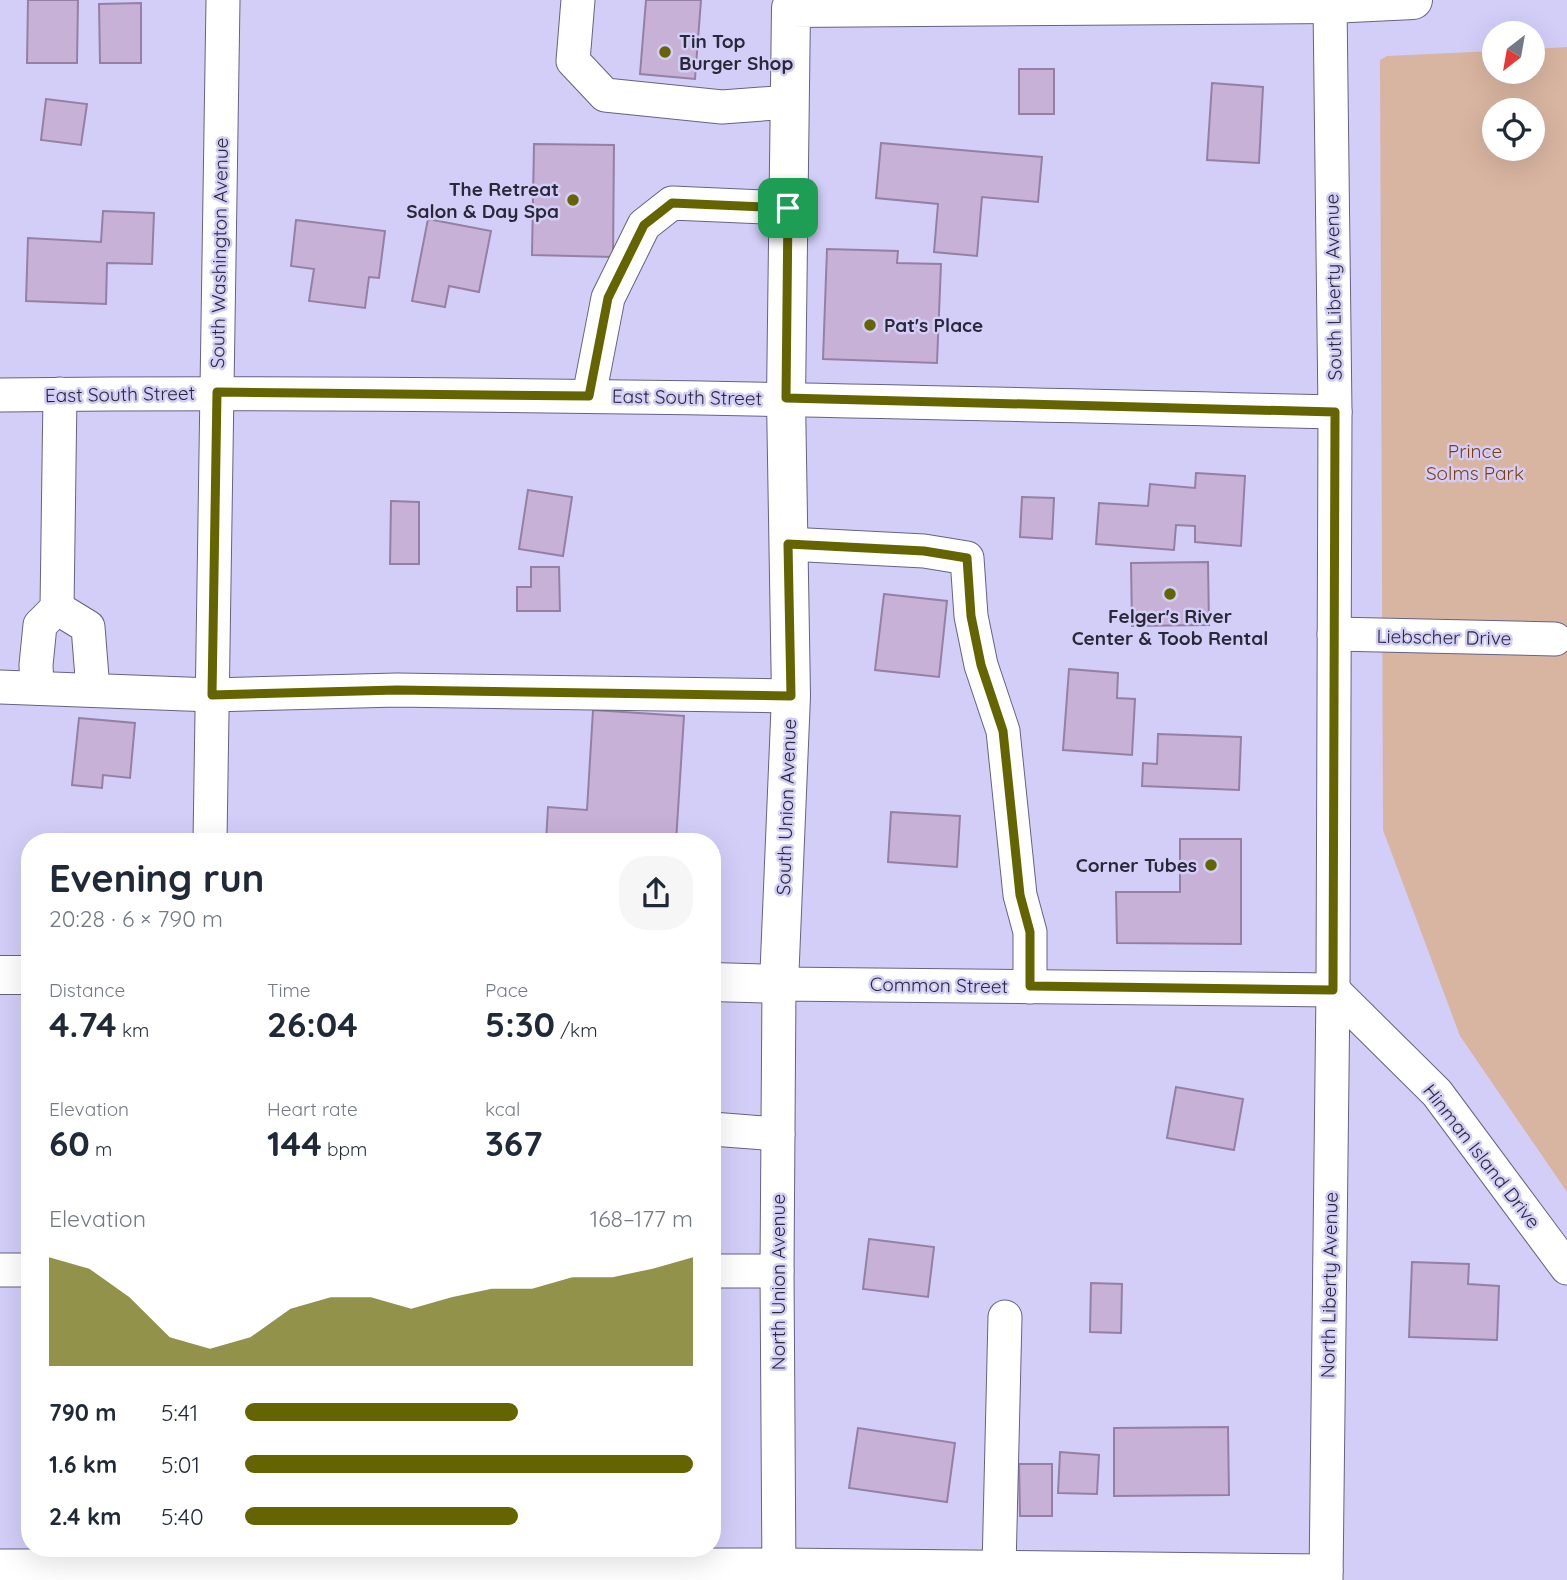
<!DOCTYPE html>
<meta charset="utf-8">
<style>
:root{--surface:#fff;--page:#f6f6f7;--text:#1f2937;--muted:#747a83;--accent:#646500}
body{margin:0;font-family:Quicksand,sans-serif;background:var(--page);color:var(--text);height:100vh;display:flex;flex-direction:column;font-size:26px;white-space:nowrap}
*{box-sizing:border-box;margin:0}
p{font-size:23px;color:var(--muted)}
.icon{flex:none;width:38px;height:38px;fill:none;stroke:currentColor;stroke-width:2;stroke-linecap:round;stroke-linejoin:round}
.map{position:relative;flex:1;overflow:hidden}
.sheet{position:absolute;left:21px;top:833px;width:700px;height:724px;display:flex;flex-direction:column;background:var(--surface);border-radius:28px;box-shadow:0 7px 28px #0002}
.sheet>*{flex:none}
.needle{width:46px;rotate:211deg}
.buttons{position:absolute;left:1482px;top:21px;display:grid;gap:14px}
.buttons a{display:grid;place-items:center;width:63px;height:63px;border-radius:50%;background:var(--surface);box-shadow:0 7px 28px #0002;font-size:35px}
.pin{position:absolute;display:grid;place-items:center;width:60px;height:60px;color:#fff;margin:-30px;border-radius:14px;box-shadow:0 4px 10px #0006}
.round{display:grid;place-items:center;flex:none;width:74px;height:74px;border-radius:28px;background:var(--page)}
.head{display:flex;align-items:center;justify-content:space-between;height:119px;padding:0 28px}
h1{font-size:38px;font-weight:800;line-height:52px}
.stats{display:grid;grid-template-columns:repeat(3,1fr);gap:10px;height:119px;padding:7px 28px}
.stats div{display:grid;align-content:center}
.stats b{font-size:35px;font-weight:800}
.stats small{font-size:19px;font-weight:400}
.stats p{font-size:19px}
.chart{height:196px;padding:14px 28px}
.chart p{display:flex;justify-content:space-between}
.chart svg{width:100%;height:126px;margin-top:7px;fill:var(--accent);opacity:.7}
ul{padding:0 28px;list-style:none;font-size:23px}
li{display:grid;grid-template-columns:112px 84px 1fr;align-items:center;height:52px}
li i{height:18px;border-radius:9px;background:var(--accent)}
.map>svg:first-child{display:block}
.green{fill:#d8b5a1;fill-rule:evenodd}
.building{fill:#c7b1d7;stroke:#9580a4;stroke-width:2}
.lines{fill:none;stroke-linecap:round;stroke-linejoin:round}
.minor-casing{stroke:#666186;stroke-width:35}
.major-casing{stroke:#666186;stroke-width:40}
.minor{stroke:#fff;stroke-width:33}
.major{stroke:#fff;stroke-width:38}
.route-casing{stroke:#fff;stroke-width:14}
.route{stroke:#646500;stroke-width:9}
.poi-dot{fill:#646500;stroke:#d3cef8;stroke-width:2.5}
.labels{text-anchor:middle;stroke-width:5;stroke-linejoin:round;paint-order:stroke}
.poi-label{font-size:19px;font-weight:bold;fill:#2a2837;stroke:#d3cef8;text-anchor:start}
.street-label{font-size:19px;fill:#2a2837;stroke:#d3cef8}
.park-label{font-size:19px;fill:#813d08;stroke:#d3cef8}
</style>
<div class="map">
<svg width="1567" height="1580" viewBox="0 0 1567 1580">
<rect width="100%" height="100%" fill="#d3cef8"/>
<path class="green" d="M1567 47V1192L1460 1036 1383 830 1380 60 1387 56 1494 51V72H1533V49ZM1494 110H1533V149H1494Z"/>
<g class="building">
<path d="M28 0H78L77 63H27Z"/>
<path d="M646 0H701L695 79 640 74Z"/>
<path d="M141 3V63H100L99 4Z"/>
<rect x="1019" y="69" width="35" height="45"/>
<path d="M1212 83 1263 87 1259 163 1207 160Z"/>
<path d="M46 99 87 104 81 145 41 140Z"/>
<path d="M881 143 1042 157 1038 202 982 197 977 256 934 252 938 204 876 198Z"/>
<path d="M534 144 614 145 613 257 532 255Z"/>
<path d="M103 211 154 213 152 264 107 263 106 304 26 301 28 238 101 242Z"/>
<path d="M428 219 491 231 479 292 449 286 445 307 412 301Z"/>
<path d="M296 220 385 231 379 278 369 277 365 308 309 301 314 269 291 266Z"/>
<path d="M827 249 898 251 897 263 941 264 937 363 823 359Z"/>
<path d="M1196 473 1245 476 1241 546 1195 542V526L1176 525 1174 550 1096 544 1099 503 1148 506 1150 484 1195 488Z"/>
<path d="M528 490 572 497 563 556 519 549Z"/>
<path d="M1022 497 1054 498 1052 539 1020 537Z"/>
<path d="M391 501 419 502V564H390Z"/>
<path d="M1208 562 1209 625 1132 626 1131 563Z"/>
<path d="M531 567H559L560 611H517V587H531Z"/>
<path d="M884 594 947 601 939 677 875 670Z"/>
<path d="M1069 669 1118 673 1117 698 1135 699 1132 755 1063 750Z"/>
<path d="M593 710 684 716 676 842H546L548 807 587 810Z"/>
<path d="M79 718 135 723 130 778 103 775 102 788 72 785Z"/>
<path d="M1158 734 1241 737 1239 790 1142 786 1143 763 1157 764Z"/>
<path d="M891 812 960 816 957 867 888 862Z"/>
<path d="M1180 839H1241V944L1117 943 1116 892H1180Z"/>
<path d="M1176 1087 1243 1099 1234 1150 1167 1138Z"/>
<path d="M869 1239 934 1247 928 1297 863 1289Z"/>
<path d="M1412 1262 1469 1264 1468 1284 1499 1286 1497 1340 1409 1337Z"/>
<path d="M1091 1283 1122 1284 1121 1333 1090 1332Z"/>
<path d="M1228 1427 1229 1495 1114 1496V1428Z"/>
<path d="M858 1428 955 1443 947 1502 849 1488Z"/>
<path d="M1060 1452 1099 1455 1097 1494 1058 1493Z"/>
<path d="M1019 1464H1052V1516H1020Z"/>
</g>
<g class="lines">
<defs>
<g id="minor">
<path d="M578 0 573 61 605 95 722 107 790 102"/>
<path d="M0 395C445 390 890 401 1335 412"/>
<path d="M589 396 608 298 644 225 672 203 788 208"/>
<path d="M788 544 924 551 967 558 971 616 981 665 1003 731 1020 895 1030 932V987"/>
<path d="M57 608 88 627 93 690"/>
<path d="M1334 634 1555 639"/>
<path d="M0 687 212 695 397 690 791 696"/>
<path d="M37 688 36 665 40 625 57 608 60 394"/>
<path d="M210 842 223 0"/>
<path d="M1333 990 1437 1093 1567 1268"/>
<path d="M712 1129 778 1134"/>
<path d="M0 1270H30"/>
<path d="M712 1271H777"/>
<path d="M0 1566 779 1565 1326 1571"/>
<path d="M999 1568 1005 1317"/>
<path d="M779 1580 777 1271 779 984 1333 990"/>
<path d="M1326 1580 1333 990 1335 412 1330 4"/>
</g>
<g id="major">
<path d="M0 975H30"/>
<path d="M712 982 779 984 791 696 786 399 791 8 1330 4 1413 0"/>
</g>
</defs>
<use href="#minor" class="minor-casing"/>
<use href="#major" class="major-casing"/>
<use href="#minor" class="minor"/>
<use href="#major" class="major"/>
</g>
<g class="lines">
<defs>
<path id="route" d="M672 203 788 208 786 398 1335 412 1333 990 1030 986V932L1020 895 1003 731 981 665 971 616 967 558 924 551 788 544 791 696 397 690 212 695 217 392 589 396 608 298 644 225Z"/>
</defs>
<use href="#route" class="route-casing"/>
<use href="#route" class="route"/>
</g>
<g class="poi-dot">
<circle cx="665" cy="52" r="7"/>
<circle cx="573" cy="200" r="7"/>
<circle cx="870" cy="325" r="7"/>
<circle cx="1170" cy="594" r="7"/>
<circle cx="1211" cy="865" r="7"/>
</g>
<g class="labels">
<g class="poi-label">
<text x="679" y="48">Tin Top<tspan x="679" dy="22">Burger Shop</tspan></text>
<text x="559" y="196" text-anchor="end">The Retreat<tspan x="559" dy="22">Salon &amp; Day Spa</tspan></text>
<text x="884" y="332">Pat's Place</text>
<text x="1170" y="623" text-anchor="middle">Felger's River<tspan x="1170" dy="22">Center &amp; Toob Rental</tspan></text>
<text x="1197" y="872" text-anchor="end">Corner Tubes</text>
</g>
<g class="street-label">
<text transform="translate(219 253) rotate(-89)" y="7">South Washington Avenue</text>
<text transform="translate(1333 287) rotate(-91)" y="7">South Liberty Avenue</text>
<text transform="translate(120 394) rotate(-1)" y="7">East South Street</text>
<text transform="translate(687 397) rotate(1)" y="7">East South Street</text>
<text transform="translate(1444 637) rotate(1)" y="7">Liebscher Drive</text>
<text transform="translate(786 807) rotate(-88)" y="7">South Union Avenue</text>
<text transform="translate(939 985) rotate(1)" y="7">Common Street</text>
<text transform="translate(1482 1156) rotate(52)" y="7">Hinman Island Drive</text>
<text transform="translate(778 1282) rotate(-90)" y="7">North Union Avenue</text>
<text transform="translate(1329 1285) rotate(-89)" y="7">North Liberty Avenue</text>
</g>
<g class="park-label">
<text x="1475" y="458">Prince<tspan x="1475" dy="22">Solms Park</tspan></text>
</g>
</g>
</svg>
<div class="buttons">
<a><svg class="needle" viewBox="-14 -14 28 28"><path d="M0-13l5 13h-10z" fill="#e53935"/><path d="M0 13l5-13h-10z" fill="#747a83"/></svg></a>
<a><svg class="icon" aria-label="locate" viewBox="0 0 24 24"><circle cx="12" cy="12" r="6"/><path d="M12 2v4M12 18v4M2 12h4M18 12h4"/></svg></a>
</div>
<div class="pin" style="left:788px;top:208px;background:#1e9e55"><svg class="icon" aria-label="arrive" viewBox="0 0 24 24"><path d="M6 21V4h12l-3 4 3 4H6"/></svg></div>
<section class="sheet">
<div class="head"><div><h1>Evening run</h1><p>20:28 · 6 × 790 m</p></div><a class="round"><svg class="icon" aria-label="share" viewBox="0 0 24 24"><path d="M12 15V3M7 8l5-5 5 5M5 13v7h14v-7"/></svg></a></div>
<div class="stats">
<div><p>Distance</p><b>4.74<small> km</small></b></div>
<div><p>Time</p><b>26:04</b></div>
<div><p>Pace</p><b>5:30<small> /km</small></b></div>
</div>
<div class="stats">
<div><p>Elevation</p><b>60<small> m</small></b></div>
<div><p>Heart rate</p><b>144<small> bpm</small></b></div>
<div><p>kcal</p><b>367</b></div>
</div>
<div class="chart"><p><span>Elevation</span>168–177 m</p>
<svg viewBox="0 0 160 44" preserveAspectRatio="none"><path d="M0 44V6L10 10L20 20L30 34L40 38L50 34L60 24L70 20L80 20L90 24L100 20L110 17L120 17L130 13L140 13L150 10L160 6V44z"/></svg>
</div>
<ul>
<li><b>790 m</b>5:41<i style="width:61%"></i></li>
<li><b>1.6 km</b>5:01<i style="width:100%"></i></li>
<li><b>2.4 km</b>5:40<i style="width:61%"></i></li>
</ul>
</section>
</div>
